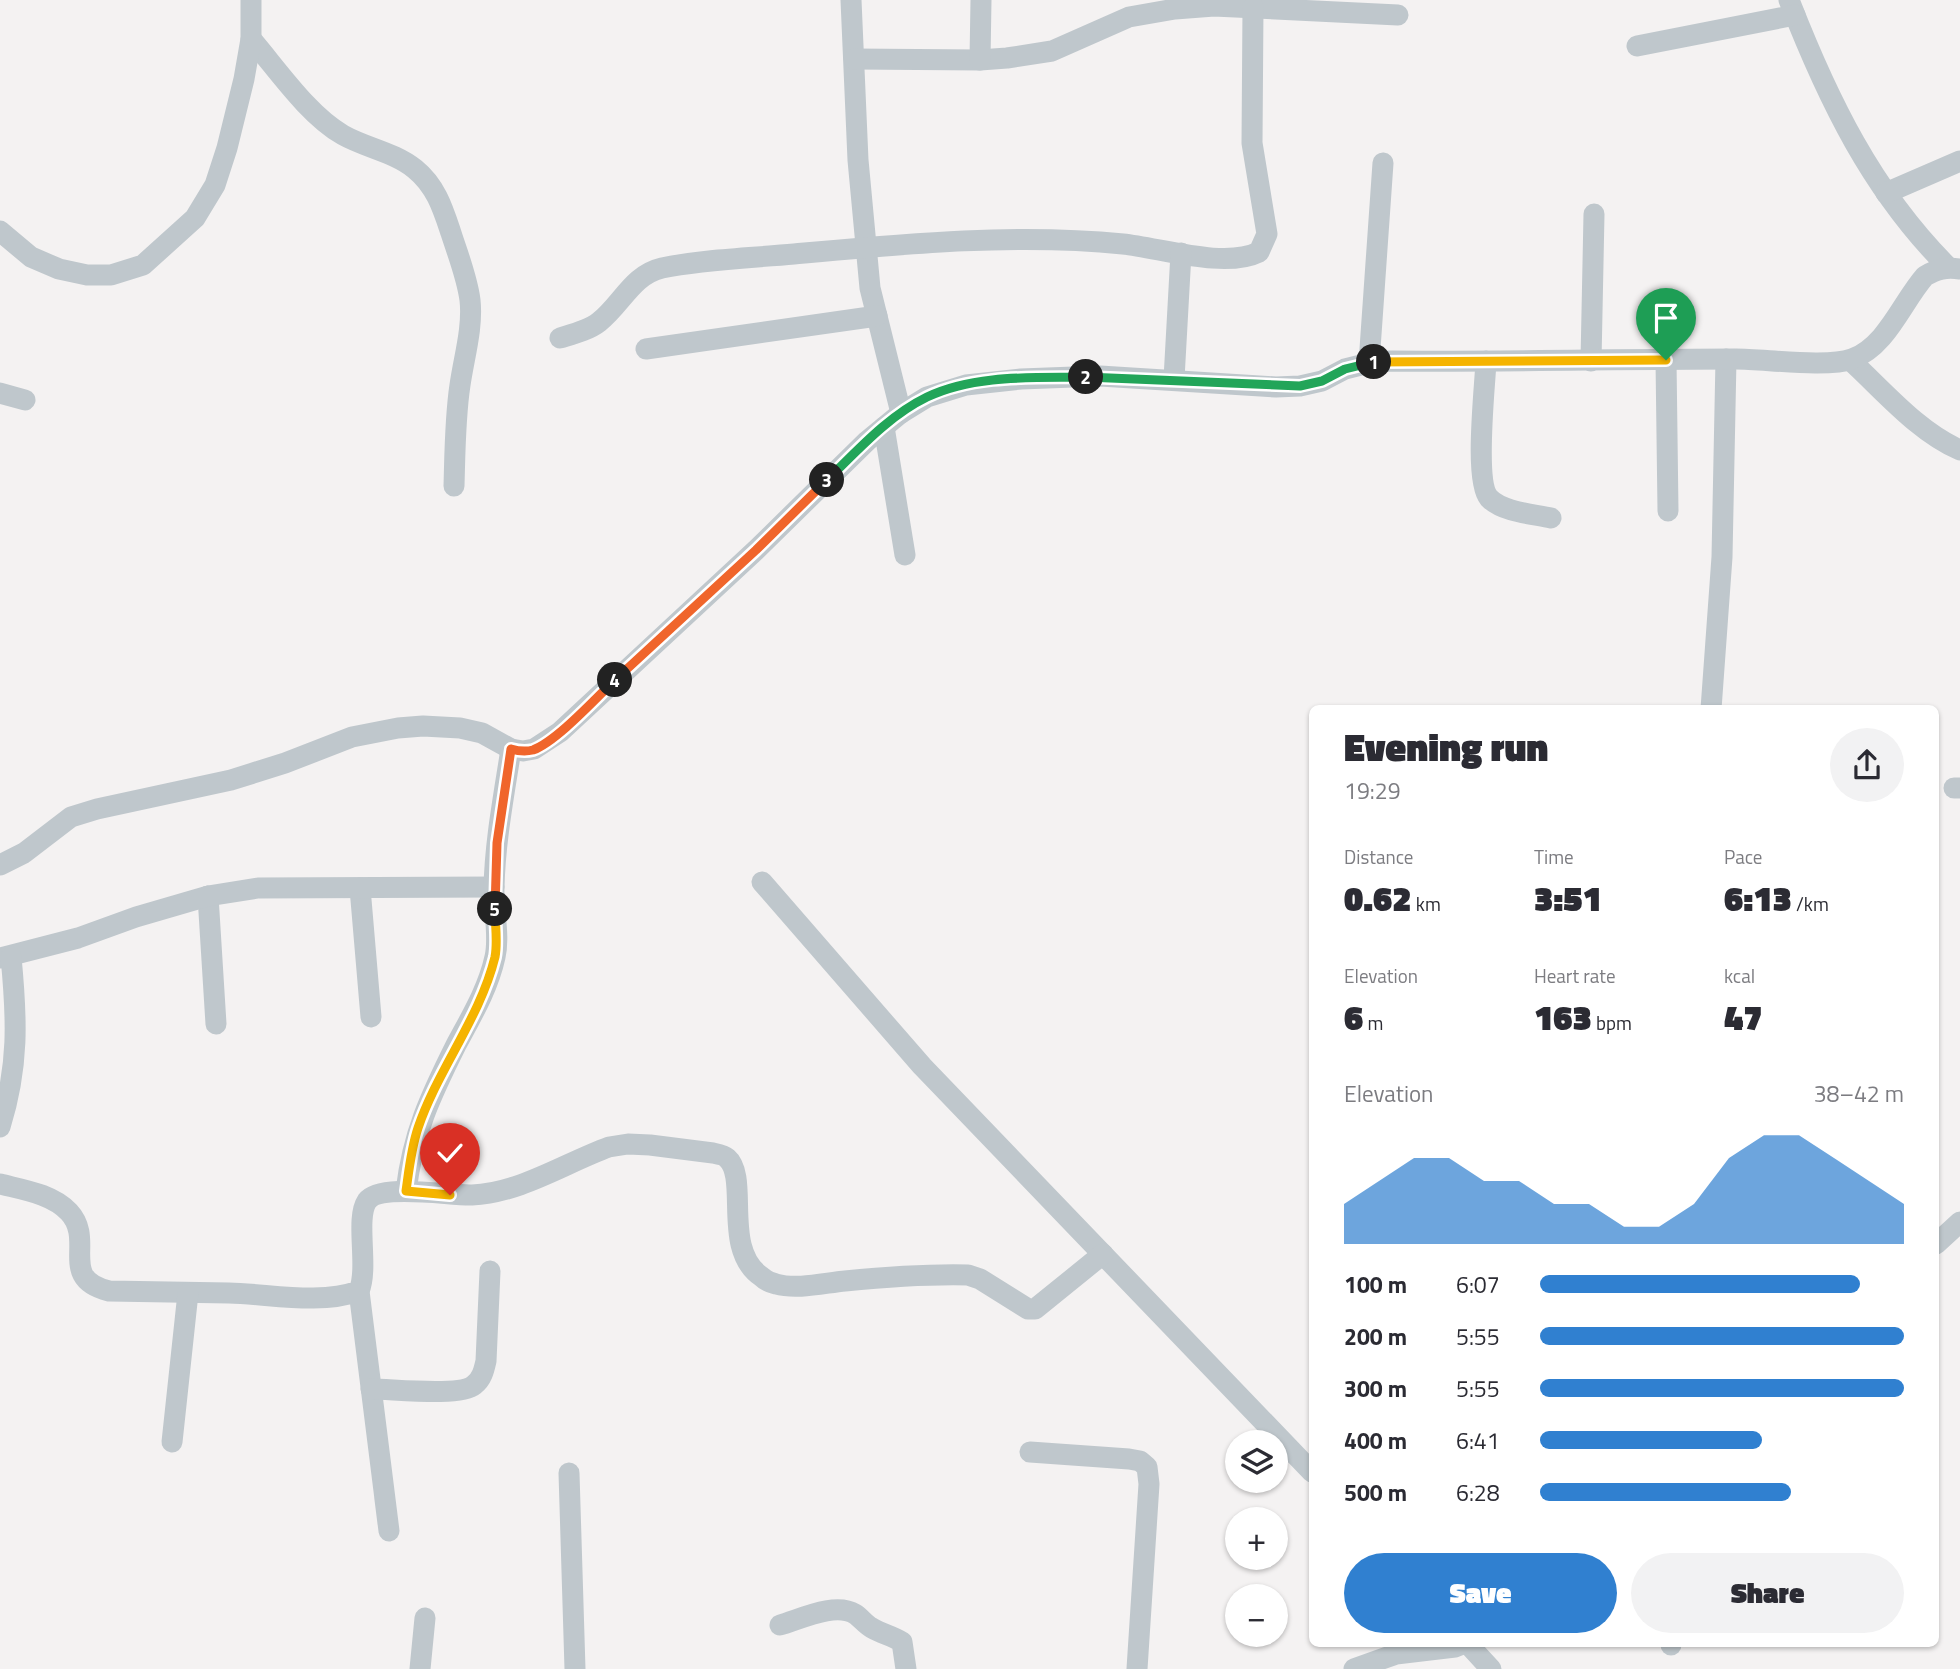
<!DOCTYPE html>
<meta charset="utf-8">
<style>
:root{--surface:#fff;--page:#f2f2f3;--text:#2b2b33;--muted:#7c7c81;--accent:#3080d0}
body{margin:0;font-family:"Titillium Web",sans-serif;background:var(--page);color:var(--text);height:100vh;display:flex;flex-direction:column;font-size:26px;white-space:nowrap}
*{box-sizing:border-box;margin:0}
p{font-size:23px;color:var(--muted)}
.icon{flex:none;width:38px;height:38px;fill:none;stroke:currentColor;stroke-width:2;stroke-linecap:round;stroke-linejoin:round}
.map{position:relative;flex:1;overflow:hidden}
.sheet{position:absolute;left:1309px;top:705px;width:630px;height:942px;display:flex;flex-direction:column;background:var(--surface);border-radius:10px;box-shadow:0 2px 5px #0004}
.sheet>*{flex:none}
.controls{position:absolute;left:1225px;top:1430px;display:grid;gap:14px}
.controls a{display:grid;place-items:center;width:63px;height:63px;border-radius:50%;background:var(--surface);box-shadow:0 2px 5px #0004;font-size:35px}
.pin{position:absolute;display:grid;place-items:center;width:60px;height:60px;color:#fff;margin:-72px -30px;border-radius:50% 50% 50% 0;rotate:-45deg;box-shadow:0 0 7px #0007}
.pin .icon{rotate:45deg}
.km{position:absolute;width:35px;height:35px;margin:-18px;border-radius:50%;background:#222;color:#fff;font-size:19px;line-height:35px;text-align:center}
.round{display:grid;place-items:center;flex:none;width:74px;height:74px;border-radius:37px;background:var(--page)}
.overview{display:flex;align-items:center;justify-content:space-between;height:119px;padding:0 35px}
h1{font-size:38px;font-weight:800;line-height:52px}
.stats{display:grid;grid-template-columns:repeat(3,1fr);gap:10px;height:119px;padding:7px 35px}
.stats div{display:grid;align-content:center}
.stats b{font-size:35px;font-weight:800}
.stats small{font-size:19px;font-weight:400}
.stats p{font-size:19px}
.chart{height:196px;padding:14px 35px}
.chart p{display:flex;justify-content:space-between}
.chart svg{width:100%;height:126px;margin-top:7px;fill:var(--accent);opacity:.7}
.cta{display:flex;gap:14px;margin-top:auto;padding:14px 35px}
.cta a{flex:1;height:80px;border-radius:42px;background:var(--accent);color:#fff;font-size:28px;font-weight:800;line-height:80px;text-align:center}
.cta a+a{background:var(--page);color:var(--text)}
ul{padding:0 35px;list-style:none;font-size:23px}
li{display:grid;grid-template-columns:112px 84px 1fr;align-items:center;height:52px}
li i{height:18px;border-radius:9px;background:var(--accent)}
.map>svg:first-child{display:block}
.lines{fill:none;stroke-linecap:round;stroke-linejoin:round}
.minor{stroke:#bfc7cc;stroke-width:21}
.split-1-casing{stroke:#fff;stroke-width:14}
.split-2-casing{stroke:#fff;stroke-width:14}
.split-3-casing{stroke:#fff;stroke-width:14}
.split-4-casing{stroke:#fff;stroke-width:14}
.split-5-casing{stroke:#fff;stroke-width:14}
.split-6-casing{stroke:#fff;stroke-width:14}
.split-1{stroke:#f5b400;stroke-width:9}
.split-2{stroke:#22a559;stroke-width:9}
.split-3{stroke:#22a559;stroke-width:9}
.split-4{stroke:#f0652b;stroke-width:9}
.split-5{stroke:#f0652b;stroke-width:9}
.split-6{stroke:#f5b400;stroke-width:9}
</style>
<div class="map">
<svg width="1960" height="1669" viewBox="0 0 1960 1669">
<rect width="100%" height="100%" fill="#f4f2f2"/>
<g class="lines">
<g class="minor">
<path d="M851 0 858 160 870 288 901 413"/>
<path d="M1789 0C1828 100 1872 191 1948 267"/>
<path d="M251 39C277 69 308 115 343 135 366 148 394 152 415 169 436 186 443 209 451 233 458 255 467 277 470 300 473 328 464 357 460 385 455 418 455 452 454 486"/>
<path d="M1637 46 1795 15"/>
<path d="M854 59 980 60 1007 58 1052 51 1129 17 1175 9 1214 6 1398 15"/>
<path d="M980 60 981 0"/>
<path d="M1886 193 1960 161"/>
<path d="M0 231 31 257 59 269 87 275H111L143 265 195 218 215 185 227 148 244 79 251 39V0"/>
<path d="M560 338C573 334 589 330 599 322 622 304 632 275 662 268 705 259 751 258 794 254 903 244 1015 233 1123 244 1161 248 1225 269 1259 252L1267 234 1252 143 1253 7"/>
<path d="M646 349 877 316"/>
<path d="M1666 360 1668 511"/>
<path d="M1850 360C1884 391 1917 431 1960 450"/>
<path d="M1486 361C1485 387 1474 481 1489 498 1502 512 1533 514 1551 518"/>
<path d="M1591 361 1594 214"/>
<path d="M1369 363 1383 163"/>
<path d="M1174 379 1181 253"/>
<path d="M0 393 25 400"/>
<path d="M884 427 905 555"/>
<path d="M1711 709 1722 557 1726 359"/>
<path d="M1954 788H1960"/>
<path d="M0 865 24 853 71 817 97 809 231 780 285 763 352 737 398 728 423 726 460 728 482 733 511 749 523 751 534 749 560 732 756 550 867 441 901 413 927 397 966 385 1021 379 1100 376 1276 387 1300 386 1322 381 1345 369 1369 363 1391 361C1506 362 1621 359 1736 359 1765 359 1827 368 1852 359 1887 346 1902 302 1925 276 1937 269 1946 267 1960 269"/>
<path d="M762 882 922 1066 1312 1472"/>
<path d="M360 888 371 1017"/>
<path d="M208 896 216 1024"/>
<path d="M0 958 78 938 136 917 208 896 258 888 494 887"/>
<path d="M0 1127C19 1066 17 1019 11 957"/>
<path d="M0 1184C24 1190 52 1194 69 1212 96 1241 57 1278 109 1291 149 1292 189 1292 229 1293 271 1294 319 1305 359 1291 369 1267 355 1219 367 1201 380 1183 450 1196 472 1195 520 1193 565 1163 609 1147L628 1144 650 1145 713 1153C718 1154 724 1155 727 1158 750 1178 721 1250 762 1277 765 1280 772 1283 776 1284 797 1290 824 1283 845 1281 886 1277 928 1274 968 1275L980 1279 1028 1309H1035L1103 1254"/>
<path d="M406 1191C413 1133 430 1097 456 1045 471 1017 488 989 495 957 500 935 493 910 494 888 495 841 504 795 511 749"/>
<path d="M1936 1244 1960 1222"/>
<path d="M359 1291 389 1531"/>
<path d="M371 1389C393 1389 460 1397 474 1385 482 1379 484 1370 486 1361L490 1271"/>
<path d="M172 1442 188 1293"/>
<path d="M1030 1452 1129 1459 1140 1461 1147 1467 1149 1484 1137 1669"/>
<path d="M569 1473 575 1669"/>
<path d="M780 1625C801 1619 835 1602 855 1614 861 1618 866 1625 872 1628 882 1634 893 1636 902 1642L906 1669"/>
<path d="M1467 1643 1491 1669"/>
<path d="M1671 1643V1645"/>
<path d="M420 1669 425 1618"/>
<path d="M1354 1669 1396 1654 1455 1647 1465 1643"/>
</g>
</g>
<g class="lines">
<defs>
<path id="split-1" d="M1374 362 1666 360"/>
<path id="split-2" d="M1086 377 1300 386 1322 381 1345 369 1374 362"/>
<path id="split-3" d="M827 480C858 450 888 416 927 397 975 374 1035 378 1086 377"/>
<path id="split-4" d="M615 680 756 550 827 480"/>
<path id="split-5" d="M495 909 497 843 511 749C518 751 525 752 533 750 557 741 595 699 615 680"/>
<path id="split-6" d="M450 1195 406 1191C409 1170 411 1149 418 1128 438 1069 480 1018 495 957 498 942 495 925 495 909"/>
</defs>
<use href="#split-1" class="split-1-casing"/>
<use href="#split-2" class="split-2-casing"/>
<use href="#split-3" class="split-3-casing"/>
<use href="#split-4" class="split-4-casing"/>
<use href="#split-5" class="split-5-casing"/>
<use href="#split-6" class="split-6-casing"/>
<use href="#split-1" class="split-1"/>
<use href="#split-2" class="split-2"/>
<use href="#split-3" class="split-3"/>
<use href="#split-4" class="split-4"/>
<use href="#split-5" class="split-5"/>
<use href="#split-6" class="split-6"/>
</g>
</svg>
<div class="controls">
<a><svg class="icon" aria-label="layers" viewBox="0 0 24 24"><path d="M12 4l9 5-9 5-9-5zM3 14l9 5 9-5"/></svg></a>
<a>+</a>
<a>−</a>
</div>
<div class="pin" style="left:1666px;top:360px;background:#1e9e55"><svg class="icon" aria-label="arrive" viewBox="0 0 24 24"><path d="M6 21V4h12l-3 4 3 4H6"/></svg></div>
<div class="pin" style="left:450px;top:1195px;background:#d93025"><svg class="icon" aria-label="check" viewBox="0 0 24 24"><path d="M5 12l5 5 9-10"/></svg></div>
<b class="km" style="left:1374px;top:362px">1</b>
<b class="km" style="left:1086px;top:377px">2</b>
<b class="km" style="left:827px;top:480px">3</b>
<b class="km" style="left:615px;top:680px">4</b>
<b class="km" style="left:495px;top:909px">5</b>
<section class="sheet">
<div class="overview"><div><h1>Evening run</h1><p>19:29</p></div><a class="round"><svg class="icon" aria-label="share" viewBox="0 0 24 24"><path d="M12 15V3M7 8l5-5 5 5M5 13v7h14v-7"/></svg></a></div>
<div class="stats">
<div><p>Distance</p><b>0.62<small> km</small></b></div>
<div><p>Time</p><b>3:51</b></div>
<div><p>Pace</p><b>6:13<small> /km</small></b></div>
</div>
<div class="stats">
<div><p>Elevation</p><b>6<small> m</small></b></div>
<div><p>Heart rate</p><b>163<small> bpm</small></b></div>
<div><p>kcal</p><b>47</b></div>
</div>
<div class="chart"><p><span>Elevation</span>38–42 m</p>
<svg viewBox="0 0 160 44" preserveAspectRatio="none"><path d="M0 44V30L10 22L20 14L30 14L40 22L50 22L60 30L70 30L80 38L90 38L100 30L110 14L120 6L130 6L140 14L150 22L160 30V44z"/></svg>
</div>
<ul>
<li><b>100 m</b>6:07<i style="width:88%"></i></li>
<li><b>200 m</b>5:55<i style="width:100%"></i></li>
<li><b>300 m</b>5:55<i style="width:100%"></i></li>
<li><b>400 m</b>6:41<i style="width:61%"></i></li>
<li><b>500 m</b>6:28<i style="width:69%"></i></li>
</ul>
<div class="cta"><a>Save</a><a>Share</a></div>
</section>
</div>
